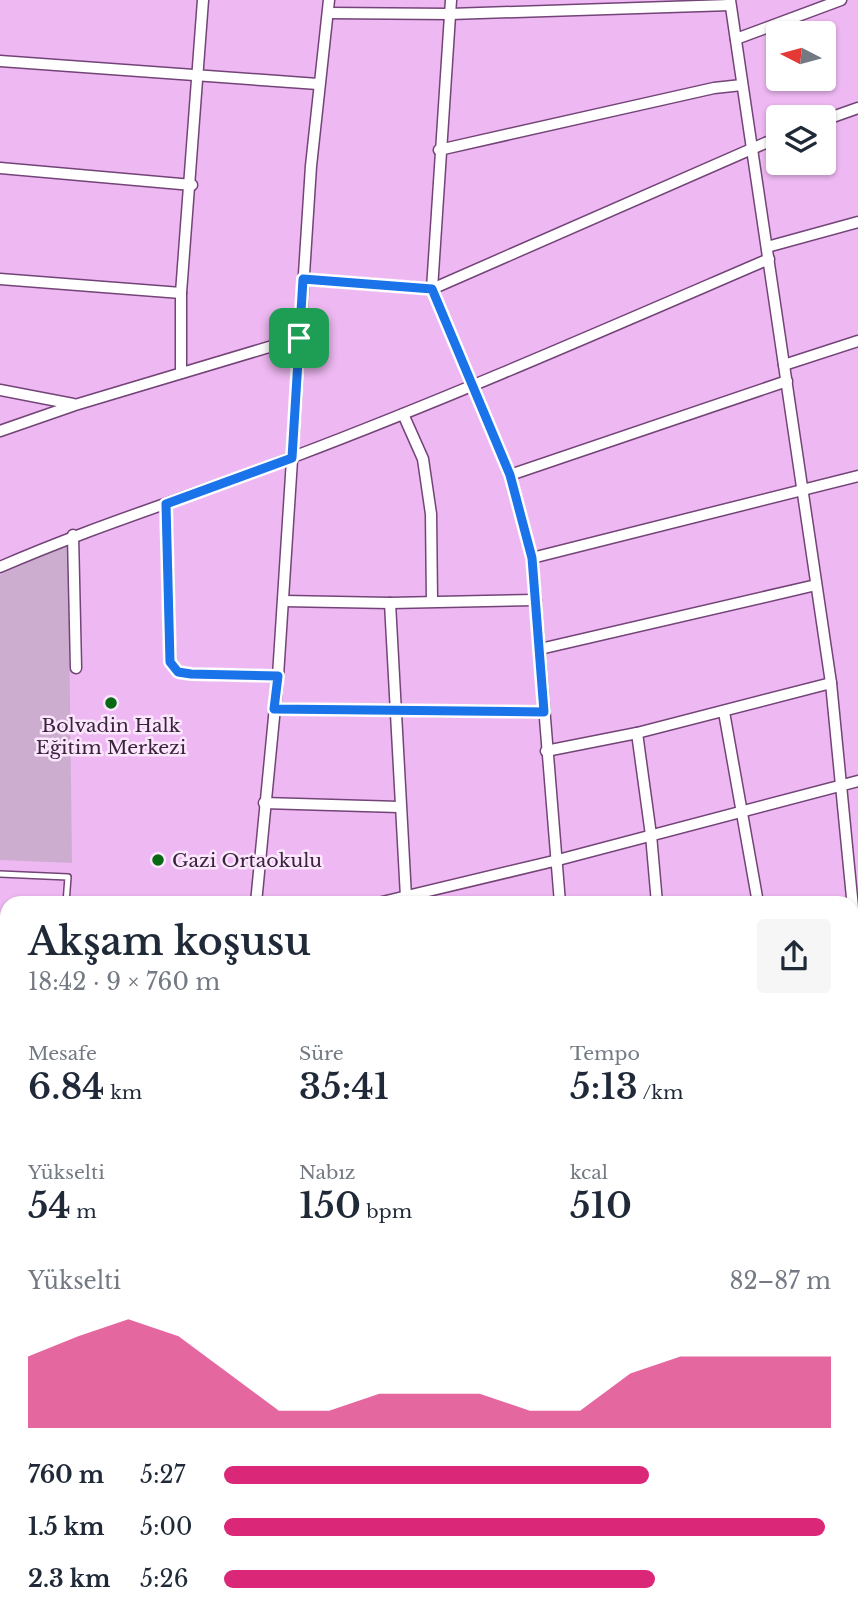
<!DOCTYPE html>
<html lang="tr">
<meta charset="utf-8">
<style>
:root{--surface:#fff;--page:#f6f6f7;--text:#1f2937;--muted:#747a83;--accent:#db2777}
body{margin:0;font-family:"Libre Baskerville",serif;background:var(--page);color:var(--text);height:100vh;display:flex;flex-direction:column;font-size:26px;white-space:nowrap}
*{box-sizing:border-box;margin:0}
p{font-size:23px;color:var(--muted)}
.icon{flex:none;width:38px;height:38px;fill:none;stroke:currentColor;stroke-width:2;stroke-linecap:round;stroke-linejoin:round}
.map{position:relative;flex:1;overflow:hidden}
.details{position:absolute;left:0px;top:896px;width:859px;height:726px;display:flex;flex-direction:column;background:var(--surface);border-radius:21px 21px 0 0;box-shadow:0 2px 5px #0004}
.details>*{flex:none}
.needle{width:46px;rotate:276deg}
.fabs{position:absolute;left:766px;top:21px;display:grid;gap:14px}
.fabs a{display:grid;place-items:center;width:70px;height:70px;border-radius:7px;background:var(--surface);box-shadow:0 2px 5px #0004;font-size:35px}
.pin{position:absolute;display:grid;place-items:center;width:60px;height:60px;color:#fff;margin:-30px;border-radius:14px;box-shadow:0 4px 10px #0006}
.round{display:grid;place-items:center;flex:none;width:74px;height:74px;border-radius:7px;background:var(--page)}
.overview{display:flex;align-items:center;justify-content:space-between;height:119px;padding:0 28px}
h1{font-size:38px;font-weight:600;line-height:52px}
.metrics{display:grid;grid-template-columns:repeat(3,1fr);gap:10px;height:119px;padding:7px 28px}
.metrics div{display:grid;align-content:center}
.metrics b{font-size:35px;font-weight:600}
.metrics small{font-size:19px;font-weight:400}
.metrics p{font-size:19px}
.chart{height:196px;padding:14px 28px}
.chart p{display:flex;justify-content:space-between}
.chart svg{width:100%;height:126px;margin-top:7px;fill:var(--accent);opacity:.7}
ul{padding:0 28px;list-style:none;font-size:23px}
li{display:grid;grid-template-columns:112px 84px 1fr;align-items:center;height:52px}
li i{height:18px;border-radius:9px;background:var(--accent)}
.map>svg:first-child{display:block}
.green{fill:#ccadcf}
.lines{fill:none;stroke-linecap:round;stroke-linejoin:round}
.service-casing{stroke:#734477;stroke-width:8}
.minor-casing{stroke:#734477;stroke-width:13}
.tertiary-casing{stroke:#734477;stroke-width:17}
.secondary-casing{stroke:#734477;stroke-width:18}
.service{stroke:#fff;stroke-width:5}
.minor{stroke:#fff;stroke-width:10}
.tertiary{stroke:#fff;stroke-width:14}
.secondary{stroke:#cce1cc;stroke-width:16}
.route-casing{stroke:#fff;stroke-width:14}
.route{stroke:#1a73e8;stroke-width:9}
.poi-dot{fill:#086913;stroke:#fce6fe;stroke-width:2.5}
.labels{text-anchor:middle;stroke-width:5;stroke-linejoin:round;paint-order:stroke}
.poi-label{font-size:19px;fill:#39243b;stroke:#fce6fe}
</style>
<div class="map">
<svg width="858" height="1622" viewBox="0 0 858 1622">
<rect width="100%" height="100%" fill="#eeb8f2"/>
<path class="green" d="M68 543 72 863 0 860V575Z"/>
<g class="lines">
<defs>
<path id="service" d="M0 874 68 877 66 903"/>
<g id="minor">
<path d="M451 0 432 289 510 475 532 558 560 903"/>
<path d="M730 0 831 683 858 959"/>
<path d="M328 13 450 14 730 5"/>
<path d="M736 39 841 0"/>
<path d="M0 61 318 84"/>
<path d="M824 120 858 108"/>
<path d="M439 150 714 88 742 85"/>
<path d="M0 168 192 185"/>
<path d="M767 247 858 222"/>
<path d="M0 279 181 293"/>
<path d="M303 279 432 289 779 137"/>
<path d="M784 365 858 341"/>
<path d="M181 373V293L203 0"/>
<path d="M0 390 73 404"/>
<path d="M403 414 423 459 431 514 432 601"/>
<path d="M0 431 75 405 299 338"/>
<path d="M510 475 787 381"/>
<path d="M166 504 170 662 178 672 191 674 278 676"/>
<path d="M73 535 76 668"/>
<path d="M532 558 858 476"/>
<path d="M0 567C96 525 196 495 293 457 454 396 611 327 769 259"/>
<path d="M284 601 390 603 536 600"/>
<path d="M390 603 406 897"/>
<path d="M540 649 816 585"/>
<path d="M274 709 544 712"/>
<path d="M724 712 758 903"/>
<path d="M637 733 651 835 657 903"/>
<path d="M546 751 637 733 831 683"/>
<path d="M264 803 399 807"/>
<path d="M256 903 278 676 311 166 329 0"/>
<path d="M378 903 558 860 858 781"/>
<path d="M852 1177 858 1178"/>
<path d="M0 1211 7 1212"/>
<path d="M0 1269 7 1270"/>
<path d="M852 1328 858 1322"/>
<path d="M852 1339 858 1343"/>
<path d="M0 1437 7 1438"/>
<path d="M852 1449 858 1452"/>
<path d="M852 1471 858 1463"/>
<path d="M0 1538 7 1539"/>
<path d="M0 1597H7"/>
<path d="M206 1615 281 1622"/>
<path d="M843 1615 854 1622"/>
<path d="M92 1622 93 1615"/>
<path d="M650 1622 655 1615"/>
<path d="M753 1622 757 1615"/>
</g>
<g id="tertiary">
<path d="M0 1099 7 1100"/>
<path d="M442 1622 449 1615"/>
</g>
<g id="secondary">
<path d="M0 979H7"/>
<path d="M0 991 7 992"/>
<path d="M852 1047H858"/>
<path d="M852 1059H858"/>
</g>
</defs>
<use href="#service" class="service-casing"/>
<use href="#minor" class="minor-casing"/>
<use href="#tertiary" class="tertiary-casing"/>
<use href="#secondary" class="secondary-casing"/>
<use href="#service" class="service"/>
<use href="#minor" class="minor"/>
<use href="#tertiary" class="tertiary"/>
<use href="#secondary" class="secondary"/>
</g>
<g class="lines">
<defs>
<path id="route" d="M303 279 432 289 510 475 532 558 544 712 274 709 278 676 191 674 178 672 170 662 166 504 292 458Z"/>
</defs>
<use href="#route" class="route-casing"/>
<use href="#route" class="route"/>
</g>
<g class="poi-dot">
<circle cx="111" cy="703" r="7"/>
<circle cx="158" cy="860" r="7"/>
</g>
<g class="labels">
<g class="poi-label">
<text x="111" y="732">Bolvadin Halk<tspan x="111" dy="22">Eğitim Merkezi</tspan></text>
<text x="172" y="867" text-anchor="start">Gazi Ortaokulu</text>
</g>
</g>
</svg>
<div class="fabs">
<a><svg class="needle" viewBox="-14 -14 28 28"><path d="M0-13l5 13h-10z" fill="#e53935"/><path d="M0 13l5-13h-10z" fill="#747a83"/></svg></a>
<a><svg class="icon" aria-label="layers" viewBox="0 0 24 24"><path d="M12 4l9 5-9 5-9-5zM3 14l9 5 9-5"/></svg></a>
</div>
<div class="pin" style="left:299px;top:338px;background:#1e9e55"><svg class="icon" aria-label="arrive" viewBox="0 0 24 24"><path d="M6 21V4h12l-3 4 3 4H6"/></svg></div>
<section class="details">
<div class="overview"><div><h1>Akşam koşusu</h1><p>18:42 · 9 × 760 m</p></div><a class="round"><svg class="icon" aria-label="share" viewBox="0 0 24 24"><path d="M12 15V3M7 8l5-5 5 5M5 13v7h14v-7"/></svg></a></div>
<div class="metrics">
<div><p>Mesafe</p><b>6.84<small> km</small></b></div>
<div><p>Süre</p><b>35:41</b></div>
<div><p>Tempo</p><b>5:13<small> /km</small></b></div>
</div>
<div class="metrics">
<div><p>Yükselti</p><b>54<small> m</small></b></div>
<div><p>Nabız</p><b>150<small> bpm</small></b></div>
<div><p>kcal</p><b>510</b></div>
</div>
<div class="chart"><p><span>Yükselti</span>82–87 m</p>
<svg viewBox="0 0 160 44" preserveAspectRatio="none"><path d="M0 44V19L10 12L20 6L30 12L40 25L50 38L60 38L70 32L80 32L90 32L100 38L110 38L120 25L130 19L140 19L150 19L160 19V44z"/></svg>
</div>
<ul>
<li><b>760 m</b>5:27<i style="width:70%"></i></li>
<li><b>1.5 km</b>5:00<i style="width:99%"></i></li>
<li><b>2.3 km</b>5:26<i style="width:71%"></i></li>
</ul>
</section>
</div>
